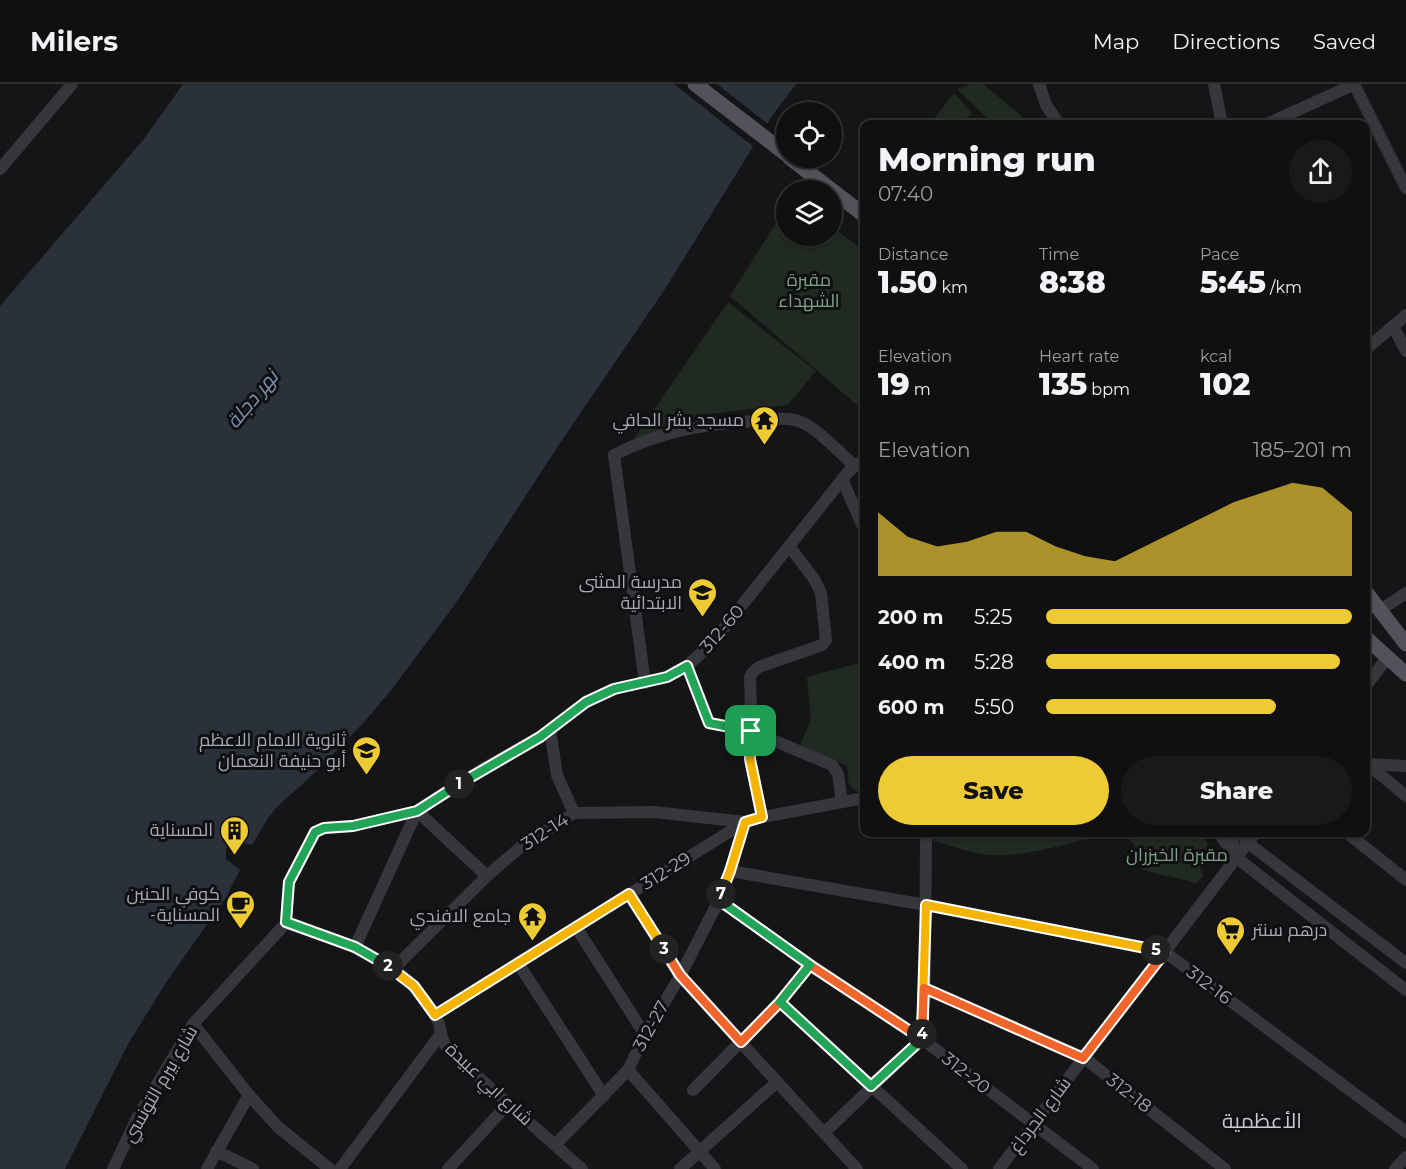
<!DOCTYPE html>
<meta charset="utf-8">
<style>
:root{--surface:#101011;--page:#19191a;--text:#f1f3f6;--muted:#9c9d9f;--line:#303031;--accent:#eeca35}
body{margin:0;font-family:Montserrat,Cairo,sans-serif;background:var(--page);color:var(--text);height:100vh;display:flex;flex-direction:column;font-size:22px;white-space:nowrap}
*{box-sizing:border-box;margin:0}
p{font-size:20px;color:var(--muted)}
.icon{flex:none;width:33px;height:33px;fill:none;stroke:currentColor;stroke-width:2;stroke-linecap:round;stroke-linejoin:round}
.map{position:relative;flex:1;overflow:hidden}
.panel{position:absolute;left:860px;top:36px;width:510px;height:717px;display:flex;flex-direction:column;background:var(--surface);border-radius:12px;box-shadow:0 2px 4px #0004,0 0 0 2px var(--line)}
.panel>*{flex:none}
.fabs{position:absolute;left:776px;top:18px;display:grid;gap:12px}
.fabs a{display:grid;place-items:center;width:66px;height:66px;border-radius:50%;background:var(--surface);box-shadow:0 2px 4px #0004,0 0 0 2px var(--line);font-size:30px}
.pin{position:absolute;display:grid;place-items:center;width:51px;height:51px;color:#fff;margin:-26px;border-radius:12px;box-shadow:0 3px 9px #0006}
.km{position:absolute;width:30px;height:30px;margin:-15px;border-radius:50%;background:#222;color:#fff;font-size:16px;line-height:30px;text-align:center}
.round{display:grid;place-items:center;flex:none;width:63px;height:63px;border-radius:32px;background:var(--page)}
.head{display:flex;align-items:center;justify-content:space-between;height:102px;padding:0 18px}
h1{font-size:33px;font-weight:800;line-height:45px}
.stats{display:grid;grid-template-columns:repeat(3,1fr);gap:9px;height:102px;padding:6px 18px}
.stats div{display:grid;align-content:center}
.stats b{font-size:30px;font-weight:800}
.stats small{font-size:16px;font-weight:400}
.stats p{font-size:16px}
.chart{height:168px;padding:12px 18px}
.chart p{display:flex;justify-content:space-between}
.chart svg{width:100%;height:108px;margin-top:6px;fill:var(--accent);opacity:.7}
.primary-button{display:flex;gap:12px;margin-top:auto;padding:12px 18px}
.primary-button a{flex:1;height:69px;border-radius:36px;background:var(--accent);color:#111;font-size:24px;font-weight:800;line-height:69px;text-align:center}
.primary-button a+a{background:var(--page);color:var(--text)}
ul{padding:0 18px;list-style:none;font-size:20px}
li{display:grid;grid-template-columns:96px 72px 1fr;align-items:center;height:45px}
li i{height:15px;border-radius:8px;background:var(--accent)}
header{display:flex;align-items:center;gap:36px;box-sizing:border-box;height:84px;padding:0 30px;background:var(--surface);border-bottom:2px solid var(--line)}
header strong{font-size:28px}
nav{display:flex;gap:33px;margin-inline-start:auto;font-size:21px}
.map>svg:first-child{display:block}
.green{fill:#212923}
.water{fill:#2b313a}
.pier{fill:#151517}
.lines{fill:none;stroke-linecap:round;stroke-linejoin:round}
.minor{stroke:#36363b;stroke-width:12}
.major{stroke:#52535a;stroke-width:15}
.split-1-casing{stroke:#fff;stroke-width:12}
.split-2-casing{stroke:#fff;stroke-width:12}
.split-3-casing{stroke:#fff;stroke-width:12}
.split-4-casing{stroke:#fff;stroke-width:12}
.split-5-casing{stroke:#fff;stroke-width:12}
.split-6-casing{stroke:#fff;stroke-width:12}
.split-7-casing{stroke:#fff;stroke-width:12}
.split-8-casing{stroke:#fff;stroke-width:12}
.split-1{stroke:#22a559;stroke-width:8}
.split-2{stroke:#22a559;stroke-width:8}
.split-3{stroke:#f5b400;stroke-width:8}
.split-4{stroke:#f0652b;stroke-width:8}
.split-5{stroke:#f5b400;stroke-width:8}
.split-6{stroke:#f0652b;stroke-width:8}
.split-7{stroke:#22a559;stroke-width:8}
.split-8{stroke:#f5b400;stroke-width:8}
.labels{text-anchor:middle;stroke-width:6;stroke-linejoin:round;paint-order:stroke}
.park-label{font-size:18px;fill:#7ea185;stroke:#101012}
.poi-label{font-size:18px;fill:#a7a9b6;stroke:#101012;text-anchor:end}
.street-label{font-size:18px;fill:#a7a9b6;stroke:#101012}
.water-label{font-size:20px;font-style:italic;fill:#7e92b1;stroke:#101012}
.quarter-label{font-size:21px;fill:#c8c9d3;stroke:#101012}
</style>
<header>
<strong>Milers</strong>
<nav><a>Map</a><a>Directions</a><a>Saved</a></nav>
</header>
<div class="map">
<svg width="1406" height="1085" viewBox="0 0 1406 1085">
<rect width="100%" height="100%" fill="#151517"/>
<g class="green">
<path d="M971 0H983L1023 33 1017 40H993L957 5Z"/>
<path d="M954 9 972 29 962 40H930Z"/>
<path d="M786 123V152H831V142L864 167V327L730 212Z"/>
<path d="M728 218 816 287 788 321 699 331 629 362Z"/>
<path d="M864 572V706L856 707 849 701 847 682 800 661 811 636 807 593 863 578Z"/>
<path d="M935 748 1201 749 1210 765 1199 779 1203 792 1197 799 1142 786C1135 762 1139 756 1113 749 1076 757 1026 774 989 771 970 769 952 762 934 757Z"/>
</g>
<path class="water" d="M183 0H796L772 32 665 205 560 359 458 516 392 605 365 637 321 683 277 723 268 734 252 761 239 758 226 764V775L240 786 225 815 167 897 128 960 65 1085H0V222L144 55Z"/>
<path class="pier" d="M674 0H717L769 41 755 64Z"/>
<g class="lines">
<g class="minor">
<path d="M1039 0 1046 21 1059 40"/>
<path d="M1214 0 1222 40"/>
<path d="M1354 0 1406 104"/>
<path d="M1267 40 1355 0"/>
<path d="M0 85 72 0"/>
<path d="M1393 242 1406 267"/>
<path d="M1365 266 1406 231"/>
<path d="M842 395 864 445"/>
<path d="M1379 527 1406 509"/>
<path d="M687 582 709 639 751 647 832 681 838 690 842 718"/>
<path d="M645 599 614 371C660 347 704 340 755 337 770 336 787 332 801 338 820 346 838 368 854 381"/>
<path d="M1365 603 1387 574"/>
<path d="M550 646 557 691 574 729"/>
<path d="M1365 678 1406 712"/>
<path d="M1368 680 1406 682"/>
<path d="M762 733 750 675 751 628 750 593 752 589 759 583 822 561 826 556 821 509 814 495 790 463"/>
<path d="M1218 748 1237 774 1406 906"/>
<path d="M1230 748 1236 771"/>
<path d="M1241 748 1248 759 1406 879"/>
<path d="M1346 748 1406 796"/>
<path d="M730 787 926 821 1165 868 1406 1048"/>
<path d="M629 810 680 892 857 1085"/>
<path d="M719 816 810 881 922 955 1093 1085"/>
<path d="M286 839C336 856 392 871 425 916 430 923 436 932 439 940 442 952 442 960 451 969L582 1085"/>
<path d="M286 839 289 798 315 748 324 744 353 742 417 727 487 792"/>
<path d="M576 843 645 951"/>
<path d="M355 863 417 727 484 684 540 653 586 618 614 605 667 593 687 582 711 560 849 387 864 375"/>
<path d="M518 879 604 1012"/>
<path d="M393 885 487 792 523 761 574 729 654 728 745 738"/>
<path d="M925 904 1083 973 1225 1085"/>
<path d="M780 918 962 1085"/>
<path d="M435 931 745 738 762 733 864 714"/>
<path d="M193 940 249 1011 278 1043 330 1085"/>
<path d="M628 986 715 1085"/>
<path d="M693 1006 780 918 810 881"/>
<path d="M824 1049 922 955 925 904 926 748"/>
<path d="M555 1061 628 986 645 951 680 892 719 816 730 787 745 738"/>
<path d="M216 1067 253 1085"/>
<path d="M113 1085 138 1032 193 940 286 839"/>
<path d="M207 1085 249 1011"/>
<path d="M340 1085 440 951"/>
<path d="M448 1085 508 1020"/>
<path d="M680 1085 777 998"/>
<path d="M999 1085 1256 748"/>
<path d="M1395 1085 1406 1073"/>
</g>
<g class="major">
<path d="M695 0 786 70"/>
<path d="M790 74 864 131"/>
<path d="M1365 507 1406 560"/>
<path d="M1365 553 1406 590"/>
</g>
</g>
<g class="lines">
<defs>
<path id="split-1" d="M459 700 540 653 586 618 614 605 667 593 687 582 709 639 751 647"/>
<path id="split-2" d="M388 882 355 863 286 838 289 798 315 748 324 744 353 742 417 727 459 700"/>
<path id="split-3" d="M388 882 414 902 435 931 629 810 664 865"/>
<path id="split-4" d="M664 865 680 891 741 958 780 918 810 881 922 955V950"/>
<path id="split-5" d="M922 950 926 821 1156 866"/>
<path id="split-6" d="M922 952 924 904 1083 974 1165 868 1156 866"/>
<path id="split-7" d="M721 810 719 816 810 881 780 918 871 1002 922 955V952"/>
<path id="split-8" d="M721 810 730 787 745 738 762 733 750 675 751 647"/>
</defs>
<use href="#split-1" class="split-1-casing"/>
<use href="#split-2" class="split-2-casing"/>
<use href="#split-3" class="split-3-casing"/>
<use href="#split-4" class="split-4-casing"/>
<use href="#split-5" class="split-5-casing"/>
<use href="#split-6" class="split-6-casing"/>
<use href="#split-7" class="split-7-casing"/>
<use href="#split-8" class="split-8-casing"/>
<use href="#split-1" class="split-1"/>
<use href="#split-2" class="split-2"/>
<use href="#split-3" class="split-3"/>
<use href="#split-4" class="split-4"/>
<use href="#split-5" class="split-5"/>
<use href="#split-6" class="split-6"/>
<use href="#split-7" class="split-7"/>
<use href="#split-8" class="split-8"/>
</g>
<defs>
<symbol id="temple-pin" viewBox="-11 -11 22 30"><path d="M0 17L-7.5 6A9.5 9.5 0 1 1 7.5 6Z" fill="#eeca35" stroke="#101012"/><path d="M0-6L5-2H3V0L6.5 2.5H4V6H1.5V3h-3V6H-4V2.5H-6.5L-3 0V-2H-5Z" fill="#111"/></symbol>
<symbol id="school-pin" viewBox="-11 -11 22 30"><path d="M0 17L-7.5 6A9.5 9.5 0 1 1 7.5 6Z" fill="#eeca35" stroke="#101012"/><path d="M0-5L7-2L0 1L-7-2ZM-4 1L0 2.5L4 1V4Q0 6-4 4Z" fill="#111"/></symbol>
<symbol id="building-pin" viewBox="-11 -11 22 30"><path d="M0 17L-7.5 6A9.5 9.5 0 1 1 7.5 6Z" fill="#eeca35" stroke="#101012"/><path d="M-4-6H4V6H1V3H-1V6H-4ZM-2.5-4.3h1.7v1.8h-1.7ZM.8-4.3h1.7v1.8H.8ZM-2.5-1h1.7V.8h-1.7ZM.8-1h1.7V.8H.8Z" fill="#111"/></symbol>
<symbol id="cafe-pin" viewBox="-11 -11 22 30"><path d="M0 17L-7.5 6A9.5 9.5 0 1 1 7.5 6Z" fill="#eeca35" stroke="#101012"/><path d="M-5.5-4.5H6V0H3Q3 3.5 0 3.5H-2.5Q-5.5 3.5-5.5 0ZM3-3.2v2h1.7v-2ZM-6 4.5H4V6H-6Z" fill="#111"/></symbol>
<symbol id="supermarket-pin" viewBox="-11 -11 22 30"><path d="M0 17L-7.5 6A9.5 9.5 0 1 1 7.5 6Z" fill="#eeca35" stroke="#101012"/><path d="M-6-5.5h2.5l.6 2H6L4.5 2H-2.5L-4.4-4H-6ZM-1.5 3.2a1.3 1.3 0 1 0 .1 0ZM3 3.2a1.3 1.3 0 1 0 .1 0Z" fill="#111"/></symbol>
</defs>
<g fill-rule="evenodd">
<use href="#temple-pin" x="748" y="320" width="33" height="45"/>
<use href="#school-pin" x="686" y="492" width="33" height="45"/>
<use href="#school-pin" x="350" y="650" width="33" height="45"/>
<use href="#building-pin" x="218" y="730" width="33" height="45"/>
<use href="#cafe-pin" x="224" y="804" width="33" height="45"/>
<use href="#temple-pin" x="516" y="816" width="33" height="45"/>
<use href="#supermarket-pin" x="1214" y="830" width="33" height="45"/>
</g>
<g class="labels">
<g class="park-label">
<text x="809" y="202">مقبرة<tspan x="809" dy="21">الشهداء</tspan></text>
<text x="1177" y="777">مقبرة الخيزران</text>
</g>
<g class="poi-label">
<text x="744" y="342">مسجد بشر الحافي</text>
<text x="682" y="504">مدرسة المثنى<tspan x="682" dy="21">الابتدائية</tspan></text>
<text x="346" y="662">ثانوية الامام الاعظم<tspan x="346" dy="21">أبو حنيفة النعمان</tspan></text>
<text x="213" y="752">المسناية</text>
<text x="220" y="816">كوفي الحنين<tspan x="220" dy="21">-المسناية</tspan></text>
<text x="511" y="838">جامع الافندي</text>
<text x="1252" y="852" text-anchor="start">درهم سنتر</text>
</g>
<g class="street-label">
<text transform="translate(722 545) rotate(-49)" y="6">312-60</text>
<text transform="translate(545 748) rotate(-33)" y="6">312-14</text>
<text transform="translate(666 787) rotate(-32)" y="6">312-29</text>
<text transform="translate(1209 901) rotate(37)" y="6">312-16</text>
<text transform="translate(651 942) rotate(-61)" y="6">312-27</text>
<text transform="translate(966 989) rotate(38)" y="6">312-20</text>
<text transform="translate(160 1000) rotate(-60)" y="6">شارع بيرم التونسي</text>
<text transform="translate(489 1000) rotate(43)" y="6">شارع ابي عبيدة</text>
<text transform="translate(1129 1009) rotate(38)" y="6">312-18</text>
<text transform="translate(1040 1031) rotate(-53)" y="6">شارع الجرداغ</text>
</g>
<g class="water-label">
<text transform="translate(252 315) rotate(-50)" y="7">نهر دجلة</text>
</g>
<g class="quarter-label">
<text x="1262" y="1044">الأعظمية</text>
</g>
</g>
</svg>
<div class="fabs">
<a><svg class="icon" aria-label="locate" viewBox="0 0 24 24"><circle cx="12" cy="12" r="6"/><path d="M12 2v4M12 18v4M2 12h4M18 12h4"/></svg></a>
<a><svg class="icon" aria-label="layers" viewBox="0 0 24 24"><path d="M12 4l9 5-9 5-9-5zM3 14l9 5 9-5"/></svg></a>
</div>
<div class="pin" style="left:751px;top:647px;background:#1e9e55"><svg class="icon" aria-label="arrive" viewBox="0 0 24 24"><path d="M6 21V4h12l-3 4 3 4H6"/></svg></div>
<b class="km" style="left:459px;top:700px">1</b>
<b class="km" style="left:388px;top:882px">2</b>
<b class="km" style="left:664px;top:865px">3</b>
<b class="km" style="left:922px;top:950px">4</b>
<b class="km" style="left:1156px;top:866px">5</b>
<b class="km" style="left:721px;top:810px">7</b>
<section class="panel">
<div class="head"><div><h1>Morning run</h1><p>07:40</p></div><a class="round"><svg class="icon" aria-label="share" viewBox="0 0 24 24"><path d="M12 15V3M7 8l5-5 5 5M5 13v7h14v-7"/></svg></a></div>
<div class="stats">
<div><p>Distance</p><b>1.50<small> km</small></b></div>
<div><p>Time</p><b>8:38</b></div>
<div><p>Pace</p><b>5:45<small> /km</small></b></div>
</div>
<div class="stats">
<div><p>Elevation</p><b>19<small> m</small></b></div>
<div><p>Heart rate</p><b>135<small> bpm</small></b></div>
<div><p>kcal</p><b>102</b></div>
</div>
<div class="chart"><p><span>Elevation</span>185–201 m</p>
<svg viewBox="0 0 160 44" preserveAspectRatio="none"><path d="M0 44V18L10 28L20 32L30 30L40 26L50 26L60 32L70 36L80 38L90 32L100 26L110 20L120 14L130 10L140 6L150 8L160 18V44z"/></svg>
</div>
<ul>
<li><b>200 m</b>5:25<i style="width:100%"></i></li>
<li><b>400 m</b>5:28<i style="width:96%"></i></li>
<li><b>600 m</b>5:50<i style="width:75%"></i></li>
</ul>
<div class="primary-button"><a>Save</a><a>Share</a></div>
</section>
</div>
